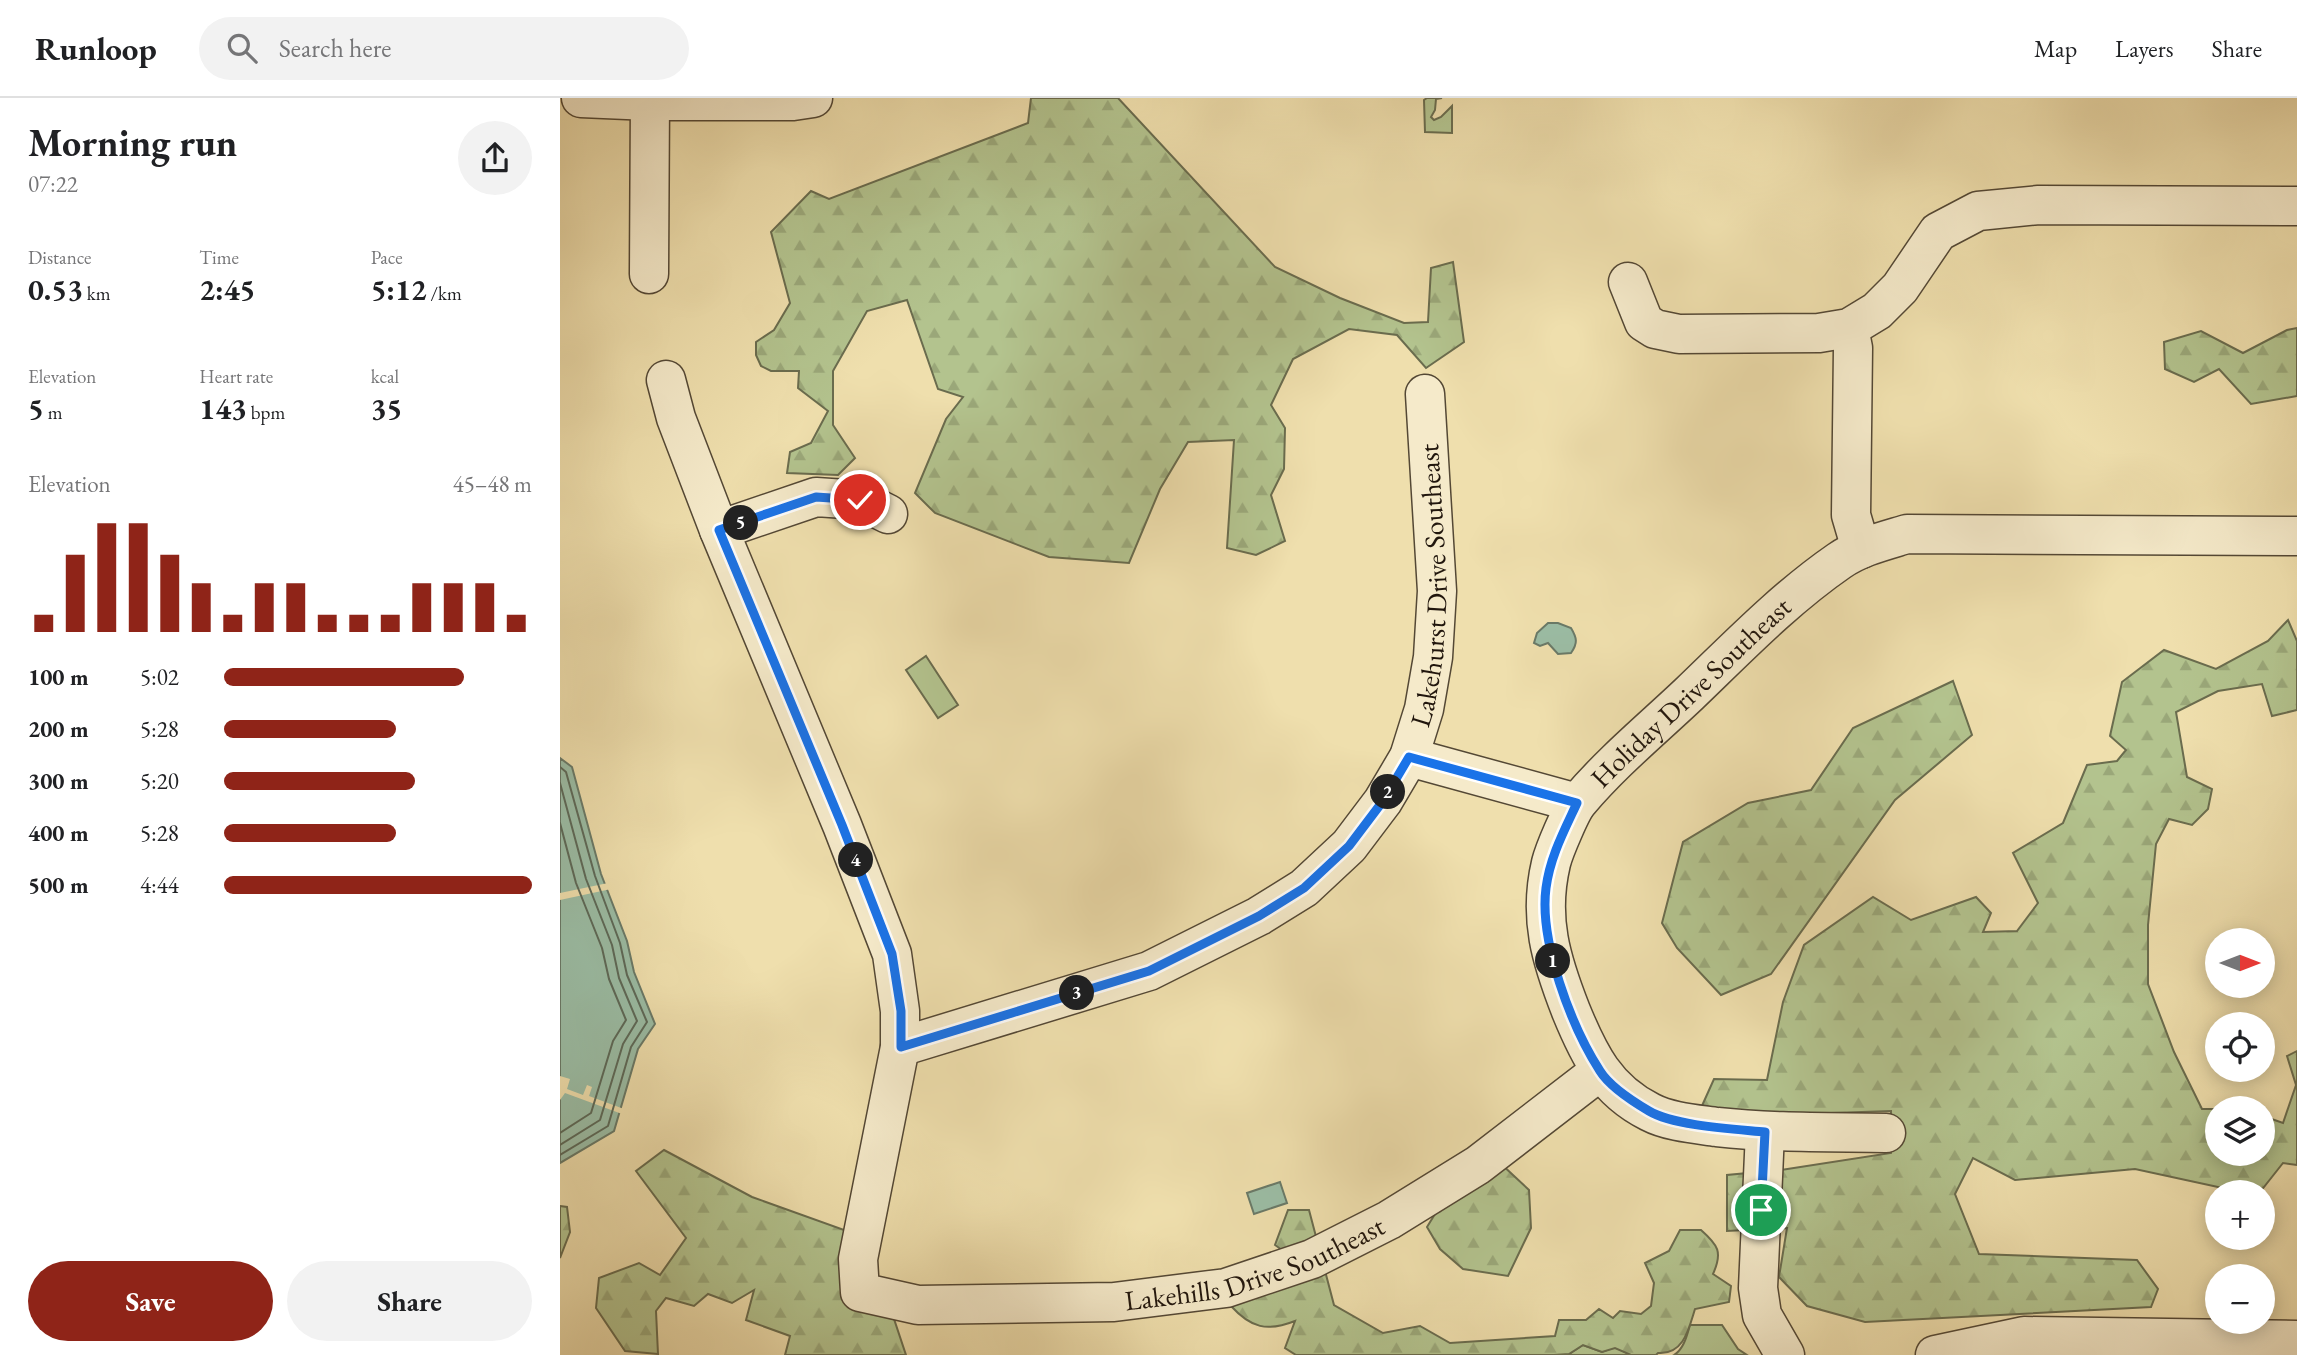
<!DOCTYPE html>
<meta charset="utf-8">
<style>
:root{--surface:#fff;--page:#f2f2f2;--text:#202124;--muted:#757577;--line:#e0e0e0;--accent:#8f2418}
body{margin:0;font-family:"EB Garamond",serif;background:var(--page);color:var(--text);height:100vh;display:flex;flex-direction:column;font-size:26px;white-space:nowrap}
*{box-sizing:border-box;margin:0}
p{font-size:23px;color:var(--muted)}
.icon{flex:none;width:38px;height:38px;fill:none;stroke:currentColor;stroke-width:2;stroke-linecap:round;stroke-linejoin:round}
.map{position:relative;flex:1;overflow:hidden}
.sheet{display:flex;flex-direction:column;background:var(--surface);width:560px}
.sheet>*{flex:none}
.needle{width:46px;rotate:90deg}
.fabs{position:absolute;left:1645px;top:830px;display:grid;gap:14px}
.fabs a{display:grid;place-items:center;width:70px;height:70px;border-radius:50%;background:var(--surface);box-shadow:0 4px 18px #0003;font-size:35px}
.pin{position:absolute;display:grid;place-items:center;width:60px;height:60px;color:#fff;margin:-30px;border:4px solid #fff;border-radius:50%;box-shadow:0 2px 7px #0007}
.km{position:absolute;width:35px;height:35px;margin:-18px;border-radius:50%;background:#222;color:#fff;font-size:19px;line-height:35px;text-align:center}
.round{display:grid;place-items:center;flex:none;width:74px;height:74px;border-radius:37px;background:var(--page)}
.summary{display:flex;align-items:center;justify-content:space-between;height:119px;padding:0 28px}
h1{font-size:38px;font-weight:700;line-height:52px}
.metrics{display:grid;grid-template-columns:repeat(3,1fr);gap:10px;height:119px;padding:7px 28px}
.metrics div{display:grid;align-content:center}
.metrics b{font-size:30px;font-weight:700}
.metrics small{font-size:19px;font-weight:400}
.metrics p{font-size:19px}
.chart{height:196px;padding:14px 28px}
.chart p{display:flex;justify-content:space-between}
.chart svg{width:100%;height:126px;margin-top:7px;stroke:var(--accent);stroke-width:6}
.action{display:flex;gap:14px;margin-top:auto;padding:14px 28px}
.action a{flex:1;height:80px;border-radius:42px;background:var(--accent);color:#fff;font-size:28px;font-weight:700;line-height:80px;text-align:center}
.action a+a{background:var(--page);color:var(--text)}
ul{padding:0 28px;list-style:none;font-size:23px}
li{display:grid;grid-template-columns:112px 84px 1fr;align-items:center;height:52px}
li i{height:18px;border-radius:9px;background:var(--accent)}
header{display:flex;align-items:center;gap:42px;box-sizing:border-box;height:98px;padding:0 35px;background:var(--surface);border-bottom:2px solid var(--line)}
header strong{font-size:33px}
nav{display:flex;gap:38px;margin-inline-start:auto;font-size:24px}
.search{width:490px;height:63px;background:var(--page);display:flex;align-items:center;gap:18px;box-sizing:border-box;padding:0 24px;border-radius:38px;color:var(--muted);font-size:26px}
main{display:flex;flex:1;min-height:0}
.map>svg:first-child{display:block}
.green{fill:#b3c38e;stroke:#6a6c4e;stroke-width:2}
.forest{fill:url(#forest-firs);stroke:#6a6c4e;stroke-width:2}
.water{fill:#9bbda5;stroke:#6a7a68;stroke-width:2}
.pier{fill:#efdfad}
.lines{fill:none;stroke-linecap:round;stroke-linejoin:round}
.shore{stroke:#5e6a59;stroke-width:2}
.minor-casing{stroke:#544835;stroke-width:41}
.minor{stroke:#f5eaca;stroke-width:38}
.route-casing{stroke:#fff;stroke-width:14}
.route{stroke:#1a73e8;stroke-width:9}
.labels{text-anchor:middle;stroke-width:5;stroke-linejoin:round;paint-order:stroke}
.street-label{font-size:28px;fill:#21160d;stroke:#f5eaca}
</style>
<header>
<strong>Runloop</strong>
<div class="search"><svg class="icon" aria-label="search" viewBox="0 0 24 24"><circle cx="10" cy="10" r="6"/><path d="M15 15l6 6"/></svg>Search here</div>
<nav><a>Map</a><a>Layers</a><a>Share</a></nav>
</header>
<main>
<section class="sheet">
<div class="summary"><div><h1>Morning run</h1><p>07:22</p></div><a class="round"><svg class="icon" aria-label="share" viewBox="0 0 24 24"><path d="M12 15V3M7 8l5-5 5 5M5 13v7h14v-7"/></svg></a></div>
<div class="metrics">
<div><p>Distance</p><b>0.53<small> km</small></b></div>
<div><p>Time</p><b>2:45</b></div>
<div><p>Pace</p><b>5:12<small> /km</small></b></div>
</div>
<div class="metrics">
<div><p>Elevation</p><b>5<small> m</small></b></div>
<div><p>Heart rate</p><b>143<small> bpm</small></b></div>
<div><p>kcal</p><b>35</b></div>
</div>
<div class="chart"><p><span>Elevation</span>45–48 m</p>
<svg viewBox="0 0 160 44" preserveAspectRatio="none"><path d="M5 44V38M15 44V17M25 44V6M35 44V6M45 44V17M55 44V27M65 44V38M75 44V27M85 44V27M95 44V38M105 44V38M115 44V38M125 44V27M135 44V27M145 44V27M155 44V38"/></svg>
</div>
<ul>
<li><b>100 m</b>5:02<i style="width:78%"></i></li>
<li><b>200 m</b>5:28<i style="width:56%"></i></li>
<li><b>300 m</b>5:20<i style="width:62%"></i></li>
<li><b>400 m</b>5:28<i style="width:56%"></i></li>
<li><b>500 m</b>4:44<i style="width:100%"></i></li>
</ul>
<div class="action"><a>Save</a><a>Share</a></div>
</section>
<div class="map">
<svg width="1737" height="1257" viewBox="0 0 1737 1257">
<defs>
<pattern id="forest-firs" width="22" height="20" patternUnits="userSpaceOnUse" patternTransform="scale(1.75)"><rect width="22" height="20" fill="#b3c38e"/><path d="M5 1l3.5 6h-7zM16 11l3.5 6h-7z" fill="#9aa779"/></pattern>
</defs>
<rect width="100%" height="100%" fill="#efdfad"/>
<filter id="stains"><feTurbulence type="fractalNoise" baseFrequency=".00286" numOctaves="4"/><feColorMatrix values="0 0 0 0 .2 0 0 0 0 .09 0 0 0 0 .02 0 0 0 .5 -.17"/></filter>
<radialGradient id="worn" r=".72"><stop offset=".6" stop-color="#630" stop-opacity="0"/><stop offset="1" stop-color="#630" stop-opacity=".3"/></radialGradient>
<g class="green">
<path d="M867 0H882L876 1 875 12 871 19 874 22 881 19 892 8V35L865 34 864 2Z"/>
<path d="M366 558 398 607 378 620 346 572Z"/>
<path d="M1130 1227H1162L1178 1251 1187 1257H1114C1124 1251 1127 1237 1130 1227Z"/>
<path d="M1023 1247 1042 1254 1055 1249 1071 1257H994L1009 1256Z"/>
</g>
<g class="forest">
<path d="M471 0H558L715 169 780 200 844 225 868 224 871 170 893 164 904 244 866 270 837 237 789 231 733 261 711 307 725 330 724 371 711 397 725 443 696 457 667 450 674 342 628 344 600 391 569 465 489 459 375 415 355 395 386 321 403 299 378 291 347 202 307 213 273 273V327L295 360 278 377 227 375 230 354 251 345 268 313 238 290 239 273H211L201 268 196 257V244L214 232 230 205 211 134 251 93 269 101 468 25Z"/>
<path d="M1737 230V298L1691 306 1659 271 1634 284 1605 271 1604 244 1641 233 1683 255 1727 232Z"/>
<path d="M1728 522 1737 543V612L1712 618 1702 586 1658 593 1616 614 1627 679 1652 691 1648 711 1632 727 1609 721 1596 746 1588 827V886L1614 954 1642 1011H1657V1055H1703V1018L1723 1025 1736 987 1727 958 1737 953V1067L1723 1065 1700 1094H1681L1575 1071 1455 1082 1413 1060 1395 1096 1419 1156 1577 1162 1598 1191 1591 1209 1305 1224 1247 1208 1219 1179 1227 1130 1167 1133V1077L1221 1072 1331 1055V1013L1213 1017 1141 1010 1154 981 1207 982 1223 904 1244 847 1313 799 1351 822 1416 799 1431 815 1423 834 1457 833 1478 805 1453 755 1503 725 1527 667 1557 663 1566 652 1550 638 1562 584 1604 552 1656 571 1708 543Z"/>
<path d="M1393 583 1412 637 1335 702 1211 876 1161 897 1117 850 1102 825 1123 744 1188 705 1251 692 1293 630Z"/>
<path d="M104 1052 192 1099 287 1133 330 1209 346 1257H225L230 1238 186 1222 194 1192 172 1205 148 1196 134 1208 106 1200 96 1213 98 1256 65 1253 36 1210 39 1180 79 1165 100 1177 126 1140 76 1073Z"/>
<path d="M939 1064 969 1092 971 1130 948 1178 903 1171 880 1151 867 1129 888 1095Z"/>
<path d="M0 1108 7 1109 10 1134 0 1160Z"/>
<path d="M728 1112H749L774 1207 823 1235 860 1228 890 1245 995 1238 999 1222H1026L1039 1211 1053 1220 1060 1213 1081 1216 1091 1208 1094 1185 1085 1165 1109 1153 1120 1132H1141C1158 1147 1163 1154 1153 1176L1171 1188 1169 1204 1135 1211C1129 1230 1124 1257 1098 1255L1096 1257H1071L1055 1250 1042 1254 1023 1247 1009 1256 994 1257H736L725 1250 735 1223C707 1234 691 1230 671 1208L733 1160 715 1147Z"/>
</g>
<g class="water">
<path d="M988 525H998L1011 530C1017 540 1018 545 1011 555L998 556 988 545 980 548 974 545 977 535Z"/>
<path d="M0 660 12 669 41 776 67 843 74 874 95 926 78 951 54 1033 0 1065Z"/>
<path d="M720 1084 727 1105 694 1116 687 1095Z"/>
</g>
<g class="pier">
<path d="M48 785 51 791 0 802V795Z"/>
<path d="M0 978 10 981 7 991 23 997 27 987 32 989 29 998 64 1011 62 1016 5 995 0 1002Z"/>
</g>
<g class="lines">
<g class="shore">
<path d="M0 669 6 674 35 778 60 845 67 877 87 924 71 949 48 1028 0 1057"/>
<path d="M0 685 26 781 52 847 59 880 77 923 63 946 40 1022 0 1047"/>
<path d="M0 725 16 785 42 850 49 881 66 922 53 943 31 1015 0 1035"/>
</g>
<defs>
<g id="minor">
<path d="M21 0 90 3H233L253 0"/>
<path d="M89 176 90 0"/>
<path d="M1068 184 1084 224 1095 231 1119 236 1259 235 1289 230 1317 213 1340 190 1378 134 1418 113 1479 107 1737 108"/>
<path d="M1289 230 1293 250 1291 417 1301 451"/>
<path id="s1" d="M106 282 116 320 159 432 282 727 332 856 340 913V949L298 1161 300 1194 358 1207 554 1204 666 1190 752 1161 829 1122 918 1067 1040 973"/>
<path d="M159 432 256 399 300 402 328 416"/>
<path d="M849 659 1017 705"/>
<path id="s2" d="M340 949 589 873 699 818 744 790 789 748 823 703 849 659 864 611 873 559 877 493 865 296"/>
<path d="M1205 1034 1198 1190 1202 1217 1225 1257"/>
<path id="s3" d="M1326 1035C1269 1034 1213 1035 1157 1029 1136 1026 1109 1024 1090 1014 1046 992 1029 957 1011 913 991 862 978 820 991 765 994 753 1011 712 1019 703 1052 664 1092 631 1129 596 1177 550 1224 501 1279 463 1299 449 1324 443 1347 436L1737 438"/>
<path d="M1375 1257 1464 1238 1737 1242"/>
</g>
</defs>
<use href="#minor" class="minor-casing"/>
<use href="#minor" class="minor"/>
</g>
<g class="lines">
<defs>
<path id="route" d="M300 402 256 399 159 432 282 727 332 856 341 913V949L589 873 699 818 744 790 789 748 823 703 849 659 1017 705C1004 733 990 759 986 790 979 843 1011 928 1040 973 1050 989 1072 1003 1089 1013 1114 1028 1174 1031 1205 1034L1201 1112"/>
</defs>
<use href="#route" class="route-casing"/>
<use href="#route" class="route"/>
</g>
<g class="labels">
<g class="street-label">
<text dy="10" stroke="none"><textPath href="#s2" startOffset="780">Lakehurst Drive Southeast</textPath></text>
<text dy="10" stroke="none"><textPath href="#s3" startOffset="746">Holiday Drive Southeast</textPath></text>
<text dy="10" stroke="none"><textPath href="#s1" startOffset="1362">Lakehills Drive Southeast</textPath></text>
</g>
</g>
<rect width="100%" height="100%" filter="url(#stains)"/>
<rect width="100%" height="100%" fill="url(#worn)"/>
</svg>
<div class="fabs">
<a><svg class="needle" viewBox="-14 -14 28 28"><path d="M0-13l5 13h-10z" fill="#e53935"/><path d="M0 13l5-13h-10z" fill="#757577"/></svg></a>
<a><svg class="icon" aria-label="locate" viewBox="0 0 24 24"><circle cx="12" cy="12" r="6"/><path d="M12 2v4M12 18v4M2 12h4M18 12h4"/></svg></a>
<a><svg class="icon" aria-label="layers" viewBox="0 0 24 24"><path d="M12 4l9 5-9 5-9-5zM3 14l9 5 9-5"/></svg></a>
<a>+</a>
<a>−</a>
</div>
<div class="pin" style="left:1201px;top:1112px;background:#1e9e55"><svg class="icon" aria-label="arrive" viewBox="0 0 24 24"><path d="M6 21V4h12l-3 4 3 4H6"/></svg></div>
<div class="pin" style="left:300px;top:402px;background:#d93025"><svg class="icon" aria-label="check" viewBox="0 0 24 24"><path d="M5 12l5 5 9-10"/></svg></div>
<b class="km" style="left:993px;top:863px">1</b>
<b class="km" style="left:828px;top:694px">2</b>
<b class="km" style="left:517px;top:895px">3</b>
<b class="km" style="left:296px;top:762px">4</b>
<b class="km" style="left:181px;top:425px">5</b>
</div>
</main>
